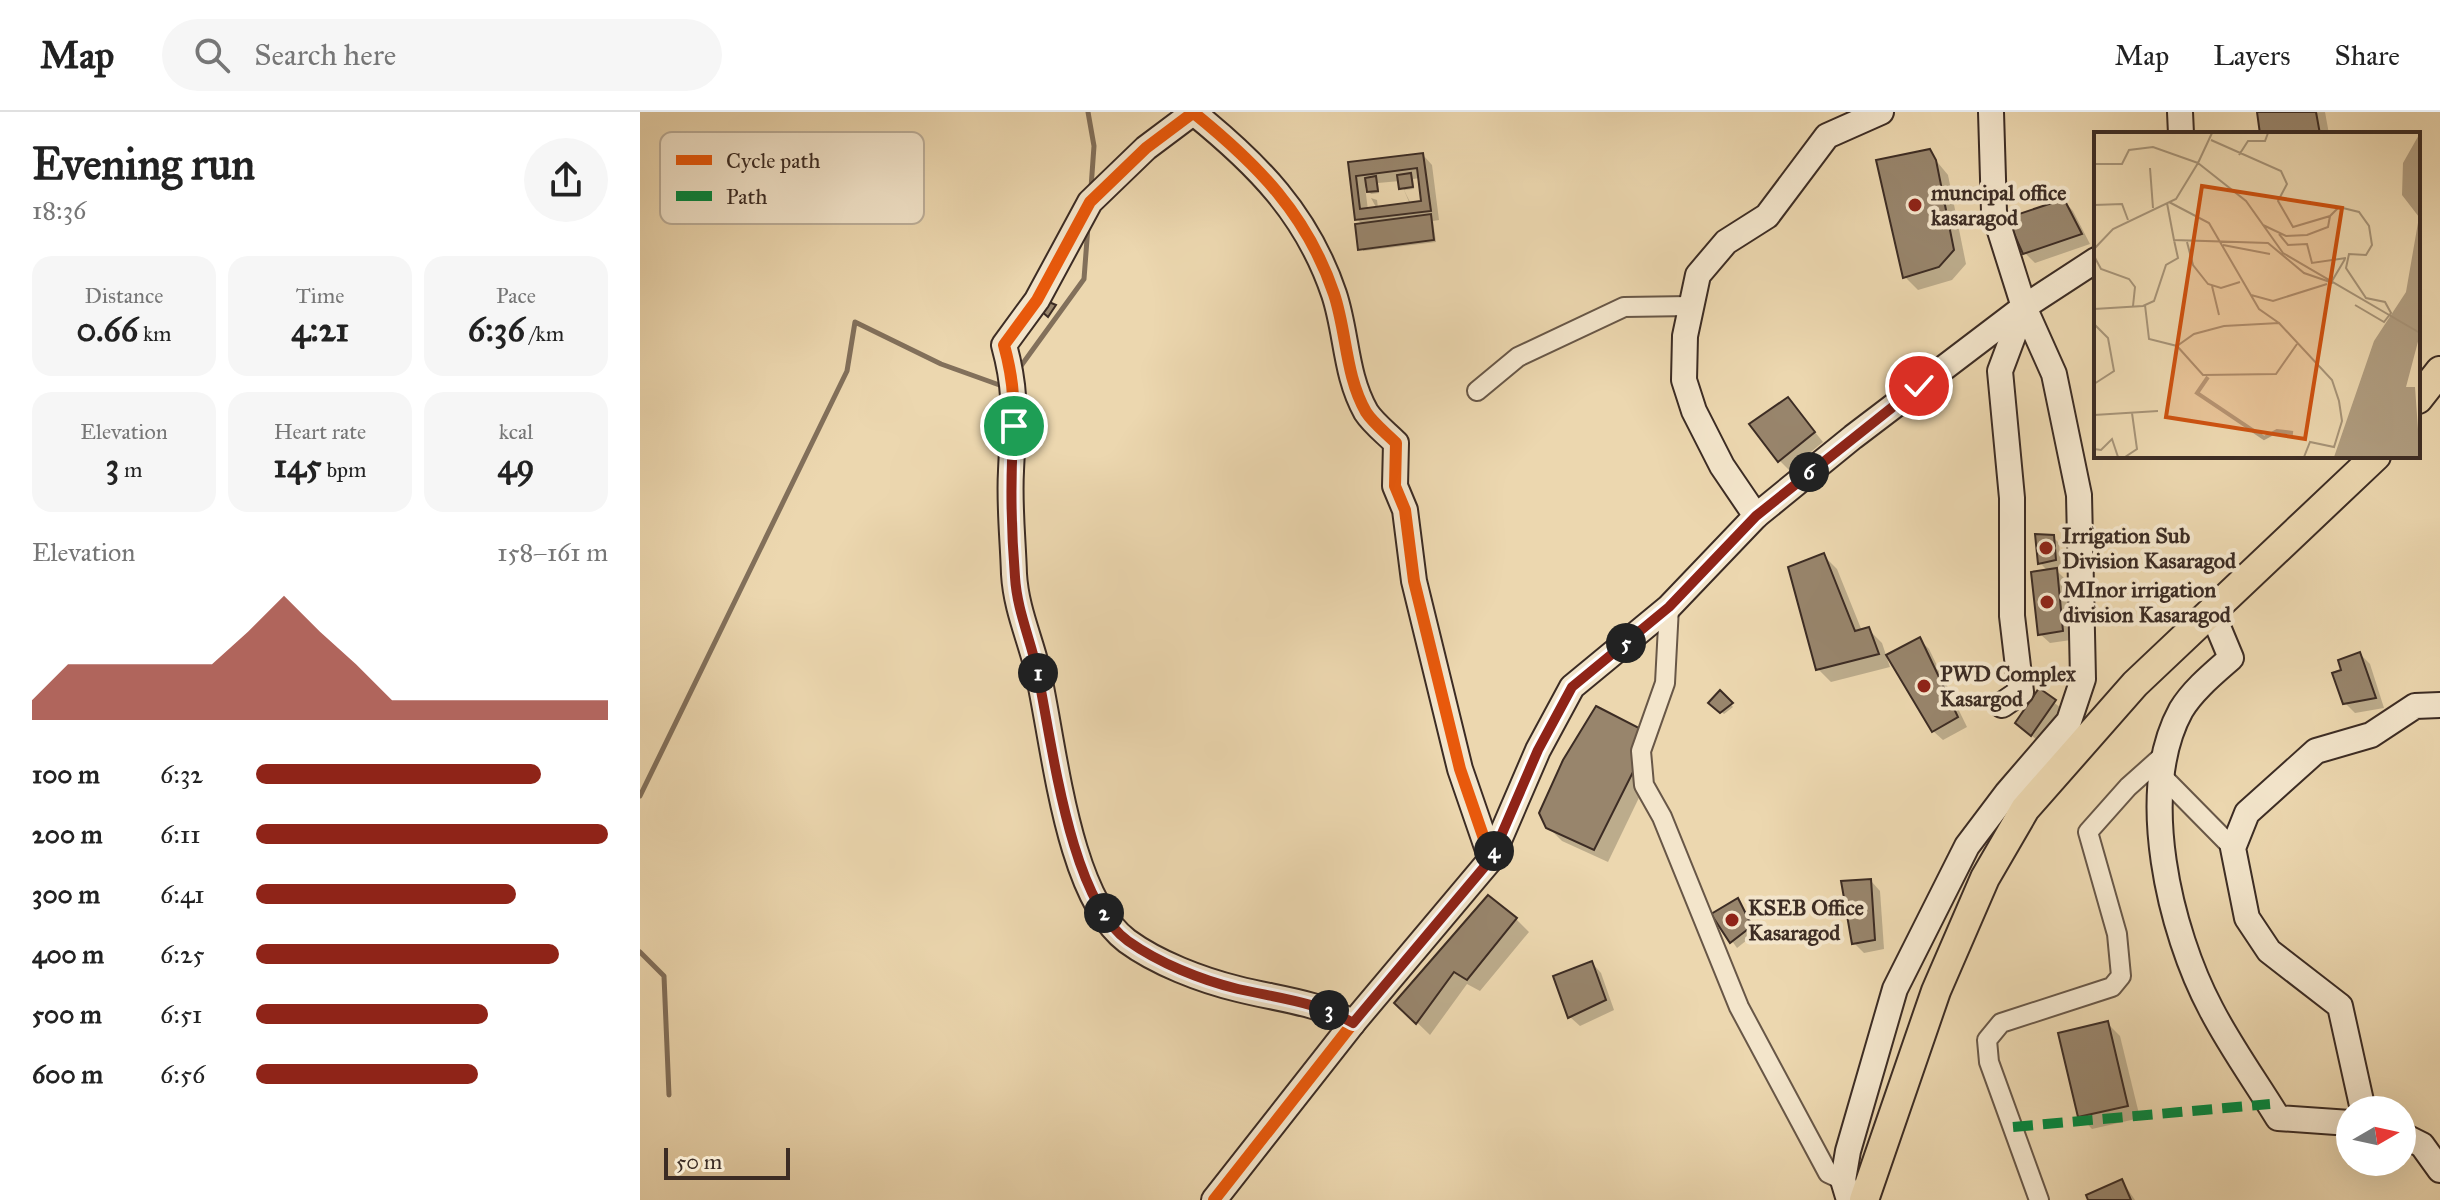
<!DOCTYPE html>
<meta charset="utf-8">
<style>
:root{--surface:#fff;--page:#f6f6f6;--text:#222;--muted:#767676;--line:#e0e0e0;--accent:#8f2418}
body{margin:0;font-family:"IM FELL Great Primer",serif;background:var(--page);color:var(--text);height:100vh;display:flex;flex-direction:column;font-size:30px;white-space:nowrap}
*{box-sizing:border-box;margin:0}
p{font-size:26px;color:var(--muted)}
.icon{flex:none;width:44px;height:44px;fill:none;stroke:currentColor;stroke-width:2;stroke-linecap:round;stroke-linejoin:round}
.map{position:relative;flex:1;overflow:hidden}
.drawer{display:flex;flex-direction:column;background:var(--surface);width:640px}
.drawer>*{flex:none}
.needle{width:52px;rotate:81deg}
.fabs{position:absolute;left:1696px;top:984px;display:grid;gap:16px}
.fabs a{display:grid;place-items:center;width:80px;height:80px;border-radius:50%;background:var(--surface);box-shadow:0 8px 32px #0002;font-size:40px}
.scale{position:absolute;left:24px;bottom:20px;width:126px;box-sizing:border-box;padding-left:8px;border:4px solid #3c2c24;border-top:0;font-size:22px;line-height:28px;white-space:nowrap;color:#3c2c24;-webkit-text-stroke:6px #f3e5cb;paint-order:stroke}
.pin{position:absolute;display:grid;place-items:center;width:68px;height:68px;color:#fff;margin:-34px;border:4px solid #fff;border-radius:50%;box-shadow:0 2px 8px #0007}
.km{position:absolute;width:40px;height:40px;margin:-20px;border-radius:50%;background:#222;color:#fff;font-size:22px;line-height:40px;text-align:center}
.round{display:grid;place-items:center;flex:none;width:84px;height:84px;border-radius:42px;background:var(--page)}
.overview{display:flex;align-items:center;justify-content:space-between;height:136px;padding:0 32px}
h1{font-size:44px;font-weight:800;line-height:60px}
.stats{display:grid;grid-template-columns:repeat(3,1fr);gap:12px;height:136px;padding:8px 32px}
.stats div{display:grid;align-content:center;border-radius:20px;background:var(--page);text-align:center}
.stats b{font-size:34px;font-weight:800}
.stats small{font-size:22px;font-weight:400}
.stats p{font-size:22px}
.chart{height:224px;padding:16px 32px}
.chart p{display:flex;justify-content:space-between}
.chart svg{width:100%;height:144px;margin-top:8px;fill:var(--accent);opacity:.7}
ul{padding:0 32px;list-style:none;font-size:26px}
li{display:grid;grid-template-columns:128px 96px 1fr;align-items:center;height:60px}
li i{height:20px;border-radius:10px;background:var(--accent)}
header{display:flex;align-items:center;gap:48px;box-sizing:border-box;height:112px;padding:0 40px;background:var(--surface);border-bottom:2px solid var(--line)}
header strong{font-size:38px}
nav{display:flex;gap:44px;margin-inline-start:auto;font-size:28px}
.search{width:560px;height:72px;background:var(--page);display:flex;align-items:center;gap:20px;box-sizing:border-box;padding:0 28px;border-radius:44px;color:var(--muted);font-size:30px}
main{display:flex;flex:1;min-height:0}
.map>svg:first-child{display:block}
.shadow{fill:#0003;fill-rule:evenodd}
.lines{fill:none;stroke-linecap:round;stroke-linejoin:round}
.stream{stroke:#82705b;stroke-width:5}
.building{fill:#98856c;stroke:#3c2c24;stroke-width:2;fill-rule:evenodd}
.street-casing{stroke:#685747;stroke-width:22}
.secondary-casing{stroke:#3c2c24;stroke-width:28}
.primary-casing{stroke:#3c2c24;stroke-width:32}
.street{stroke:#f3e5cb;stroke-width:18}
.secondary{stroke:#f3e5cb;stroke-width:24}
.primary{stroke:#ecd7af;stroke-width:28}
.quiet{stroke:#00873e;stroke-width:10;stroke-dasharray:20 10;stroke-linecap:butt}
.cycleway-casing{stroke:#f3e5cb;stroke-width:17}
.cycleway{stroke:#e8590c;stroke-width:12}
.route-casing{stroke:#fff;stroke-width:16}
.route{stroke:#8f2418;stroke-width:10}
.poi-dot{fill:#8f2418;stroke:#f3e5cb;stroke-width:3}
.labels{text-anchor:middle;stroke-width:8;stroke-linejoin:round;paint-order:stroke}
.poi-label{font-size:22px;font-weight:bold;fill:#3c2c24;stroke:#f3e5cb;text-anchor:start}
.inset-river{fill:none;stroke:#b09d80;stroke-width:4}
.inset-road{fill:none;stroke:#a69377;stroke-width:2}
.view{fill:#ce5210;fill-opacity:0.15;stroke:#ce5210;stroke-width:4}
.inset-edge{fill:none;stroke:#3c2c24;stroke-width:4}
.key{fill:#f3e5cb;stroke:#bcae99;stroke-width:2}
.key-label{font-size:22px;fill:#3c2c24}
</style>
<header>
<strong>Map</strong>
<div class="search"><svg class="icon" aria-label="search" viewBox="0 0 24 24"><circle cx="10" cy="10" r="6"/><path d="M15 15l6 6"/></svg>Search here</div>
<nav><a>Map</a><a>Layers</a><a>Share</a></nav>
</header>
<main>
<section class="drawer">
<div class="overview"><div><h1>Evening run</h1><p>18:36</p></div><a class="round"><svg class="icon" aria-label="share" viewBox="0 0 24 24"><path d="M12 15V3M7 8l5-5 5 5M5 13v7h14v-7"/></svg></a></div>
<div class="stats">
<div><p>Distance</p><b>0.66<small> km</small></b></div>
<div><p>Time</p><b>4:21</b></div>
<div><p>Pace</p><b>6:36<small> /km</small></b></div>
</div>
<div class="stats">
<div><p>Elevation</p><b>3<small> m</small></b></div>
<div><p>Heart rate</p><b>145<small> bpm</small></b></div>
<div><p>kcal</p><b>49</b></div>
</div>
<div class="chart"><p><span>Elevation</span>158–161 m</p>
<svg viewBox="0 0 160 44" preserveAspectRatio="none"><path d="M0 44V38L10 27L20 27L30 27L40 27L50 27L60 17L70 6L80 17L90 27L100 38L110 38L120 38L130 38L140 38L150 38L160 38V44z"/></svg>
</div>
<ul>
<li><b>100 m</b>6:32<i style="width:81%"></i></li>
<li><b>200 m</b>6:11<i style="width:100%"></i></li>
<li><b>300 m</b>6:41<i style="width:74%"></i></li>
<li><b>400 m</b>6:25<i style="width:86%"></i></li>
<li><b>500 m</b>6:51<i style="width:66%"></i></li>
<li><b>600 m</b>6:56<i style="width:63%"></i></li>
</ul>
</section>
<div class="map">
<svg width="1800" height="1088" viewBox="0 0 1800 1088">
<rect width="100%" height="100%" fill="#ecd7af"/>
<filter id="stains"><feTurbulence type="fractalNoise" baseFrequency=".0025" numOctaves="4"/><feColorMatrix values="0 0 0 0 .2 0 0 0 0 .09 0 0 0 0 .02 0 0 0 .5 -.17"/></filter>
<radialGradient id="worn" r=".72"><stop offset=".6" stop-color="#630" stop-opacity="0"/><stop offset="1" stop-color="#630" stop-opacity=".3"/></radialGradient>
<g class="shadow">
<path d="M1619 0H1685L1689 22H1622Z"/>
<path d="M1289 40 1308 63 1326 152 1312 168 1278 178 1265 165Z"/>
<path d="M783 43 792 53 799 108 793 109 796 130 723 139V113L717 107 711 52ZM780 66 783 90 771 92 764 78 774 77 773 67ZM760 69 770 92 738 96 737 88 731 86 737 97 728 98 725 75 731 82 739 81 738 71Z"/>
<path d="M1424 89 1433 99 1450 132 1395 151 1385 141Z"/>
<path d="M1148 287 1183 330 1149 358 1139 348Z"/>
<path d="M1413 425 1419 431 1421 454 1414 456 1426 468 1431 528 1410 531 1400 522 1408 459 1400 451Z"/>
<path d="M1184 444 1197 457 1222 519 1229 518 1242 531 1250 555 1191 570 1178 557Z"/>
<path d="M1279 527 1289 537 1327 615 1303 628 1293 619Z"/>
<path d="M1720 542 1730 552 1744 596 1715 601 1705 591 1704 559Z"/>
<path d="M1399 579 1421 596 1398 629 1384 617Z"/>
<path d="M1080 581 1093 595 1084 602 1071 591Z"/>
<path d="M1011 631 1007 669 968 750 922 729 908 715Z"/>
<path d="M1231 769 1240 779 1244 837 1224 841 1214 831Z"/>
<path d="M1098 788 1117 820 1097 836 1073 802Z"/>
<path d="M876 807 889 820 840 879 827 872 790 923 757 891Z"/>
<path d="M952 851 961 861 974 898 940 914 930 905Z"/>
<path d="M1467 911 1480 924 1500 1006 1452 1017 1440 1004Z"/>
<path d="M1482 1069 1495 1088H1450Z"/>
</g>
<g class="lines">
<g class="stream">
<path d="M448 0 454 34 451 76"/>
<path d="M378 258 444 167 448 114"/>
<path d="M0 684 207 259 215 210 301 252 365 275"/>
<path d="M0 840 24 864 29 983"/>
</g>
</g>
<g class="building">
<path d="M1617 0H1676L1680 22H1620Z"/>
<path d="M1290 37 1296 48 1314 138 1299 155 1263 166 1236 48Z"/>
<path d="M783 41 791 99 715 108 708 50ZM777 56 781 89 720 97 716 64Z"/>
<path d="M771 61 773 75 759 77 757 63Z"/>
<path d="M736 64 738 79 727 80 725 66Z"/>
<path d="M1424 87 1442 122 1383 142 1367 106Z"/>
<path d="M791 102 794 128 718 138 715 112Z"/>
<path d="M409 190 416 193 408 205 401 199Z"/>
<path d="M1148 285 1175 320 1138 350 1109 312Z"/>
<path d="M1395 422 1414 423 1416 448 1398 452Z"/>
<path d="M1184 441 1215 519 1229 515 1239 542 1176 558 1148 455Z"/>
<path d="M1417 456 1423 519 1398 523 1391 460Z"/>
<path d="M1280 525 1318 605 1292 620 1246 543Z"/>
<path d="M1720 540 1736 586 1703 592 1692 561 1701 558 1698 548Z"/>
<path d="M1399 576 1416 588 1391 624 1375 611Z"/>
<path d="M1080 578 1093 591 1080 601 1068 591Z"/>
<path d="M956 594 999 616 995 656 954 738 906 716 899 701 923 648Z"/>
<path d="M1231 767 1235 828 1212 832 1201 769Z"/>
<path d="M848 783 877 806 827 868 814 860 776 912 754 891Z"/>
<path d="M1098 786 1112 814 1090 831 1071 802Z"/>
<path d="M952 849 966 888 928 906 913 864Z"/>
<path d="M1468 909 1488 994 1438 1005 1418 921Z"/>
<path d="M1482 1067 1491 1088H1448L1446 1083Z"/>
</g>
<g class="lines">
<defs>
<g id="street">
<path d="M837 279 878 245 984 195 1050 194"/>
<path d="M1029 495 1025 571 1001 639 1004 673 1022 705 1099 895 1188 1061 1203 1068"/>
<path d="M1523 665 1593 736"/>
<path d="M1399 1088 1349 950 1347 928 1361 911 1472 875 1481 864 1477 822 1448 720 1488 675 1526 641"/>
</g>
<g id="secondary">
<path d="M554 0 506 36 450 90 397 188 364 233C378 284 373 308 371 359 369 393 373 428 374 462 376 496 389 524 397 556 414 628 426 783 487 829 517 851 561 868 598 877 637 887 678 890 713 911"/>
<path d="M1540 0 1541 22"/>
<path d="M554 1C617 52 667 102 694 182 707 221 705 263 726 300 733 311 746 321 756 331L755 374 765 398 774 469 820 657 851 747"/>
<path d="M1116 404 1082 354 1054 299 1044 268 1045 224 1058 163 1086 130 1127 104 1187 24 1241 0"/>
<path d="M1571 498 1591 546C1574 561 1553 578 1541 598 1496 680 1530 820 1571 897 1590 934 1616 970 1638 1006L1710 1011"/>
<path d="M1362 593 1381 580 1372 504V386L1360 259 1384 195"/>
<path d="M1723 998 1700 894 1629 839 1607 806 1593 736 1607 701 1676 639 1731 623 1775 594 1800 593"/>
<path d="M1762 1023 1782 1033 1800 1058"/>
<path d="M574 1088 713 911 851 747 898 638 932 575 1029 495 1116 404 1213 325 1384 195 1456 148"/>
<path d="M1209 1088 1203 1068 1208 1039 1255 877 1327 734 1367 681 1429 609 1443 567 1439 383 1414 262 1384 195 1354 100 1351 0"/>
</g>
<g id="primary">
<path d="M1778 287 1800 259"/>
<path d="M1224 1088 1296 879 1345 766 1385 697 1495 572 1736 344"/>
</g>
</defs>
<use href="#street" class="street-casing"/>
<use href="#secondary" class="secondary-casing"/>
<use href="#primary" class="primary-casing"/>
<use href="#street" class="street"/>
<use href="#secondary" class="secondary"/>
<use href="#primary" class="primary"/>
<path class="quiet" d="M1373 1015 1630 992"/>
<defs>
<g id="cycleway">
<path d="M554 0 506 36 450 90 397 188 364 233C378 284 373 308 371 359 369 393 373 428 374 462 376 496 389 524 397 556 414 628 426 783 487 829 517 851 561 868 598 877 637 887 678 890 713 911"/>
<path d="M554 1C617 52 667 102 694 182 707 221 705 263 726 300 733 311 746 321 756 331L755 374 765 398 774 469 820 657 851 747 713 911 574 1088"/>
</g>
</defs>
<use href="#cycleway" class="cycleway-casing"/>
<use href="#cycleway" class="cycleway"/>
</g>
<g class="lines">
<defs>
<path id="route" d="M374 314C370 364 371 415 375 465 377 498 390 526 397 558 412 628 429 787 488 829 519 851 561 868 598 877 638 886 678 890 713 911L851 747 898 638 932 575 1029 495 1116 404 1279 274"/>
</defs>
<use href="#route" class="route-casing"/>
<use href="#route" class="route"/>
</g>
<g class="poi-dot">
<circle cx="1275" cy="93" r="8"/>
<circle cx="1406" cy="436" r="8"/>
<circle cx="1407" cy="490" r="8"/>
<circle cx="1284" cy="574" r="8"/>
<circle cx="1092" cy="808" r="8"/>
</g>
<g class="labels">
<g class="poi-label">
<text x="1291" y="88">muncipal office<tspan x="1291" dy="25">kasaragod</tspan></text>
<text x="1422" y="431">Irrigation Sub<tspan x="1422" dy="25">Division Kasaragod</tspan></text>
<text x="1423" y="485">MInor irrigation<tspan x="1423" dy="25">division Kasaragod</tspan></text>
<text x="1300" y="569">PWD Complex<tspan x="1300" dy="25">Kasargod</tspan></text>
<text x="1108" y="803">KSEB Office<tspan x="1108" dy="25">Kasaragod</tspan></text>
</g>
</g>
<g transform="translate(1454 20)">
<rect width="326" height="326" fill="#ecd7af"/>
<path d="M326 1V202L312 255H321L326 325H240L280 209 312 160 325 85 308 63 309 31Z" fill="#b09d80"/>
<path class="inset-river" d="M114 245 103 261 170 306 183 299 199 301"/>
<path class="inset-road" d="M118 1 104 31 152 69 189 121 326 201M117 8 187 39 193 52 184 69 199 95 236 84 245 75 265 80 275 94 278 113 272 123 255 122 252 136 272 166 291 170 297 181 290 190 261 173M145 23 154 9H171L174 1M0 32H28L35 18 59 15 104 31M56 36 59 76M75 70 115 91 165 177 185 191M73 71 80 108 174 111 210 141 239 151M0 73 28 72 34 88M169 93 192 104 213 103 234 95 236 84M185 102 194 113 213 112 218 131 252 126M93 110 99 133 114 152 127 156 146 150M129 113 176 122M0 117 19 97 82 67 104 31M0 124 7 137 35 147 41 155 39 174M238 149 251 127M118 154 125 183M157 163 179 169 233 152M51 173 55 207 83 214 109 243 182 242 203 212M0 177 49 174 60 169 72 133 84 126 80 108M0 192 14 206 20 239 0 252M83 214 100 202 130 194 185 191 238 248 245 269 248 289 240 315 216 310 210 325M0 283 64 279M0 317 7 318 18 307 24 325M31 325 43 317 38 281"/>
<path class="view" d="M108 54 248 76 211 307 72 285Z"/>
<rect width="326" height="326" class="inset-edge"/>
</g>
<rect x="20" y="20" width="264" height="92" rx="12" class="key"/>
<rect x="36" y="43" width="36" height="10" fill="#e8590c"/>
<rect x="36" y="79" width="36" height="10" fill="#00873e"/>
<g class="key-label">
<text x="86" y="56">Cycle path</text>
<text x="86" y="92">Path</text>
</g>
<rect width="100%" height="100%" filter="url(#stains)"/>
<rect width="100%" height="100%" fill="url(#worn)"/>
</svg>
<div class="fabs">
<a><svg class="needle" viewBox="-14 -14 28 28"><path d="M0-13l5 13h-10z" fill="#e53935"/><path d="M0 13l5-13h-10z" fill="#767676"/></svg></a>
</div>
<div class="scale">50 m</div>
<div class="pin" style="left:374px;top:314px;background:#1e9e55"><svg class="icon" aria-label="arrive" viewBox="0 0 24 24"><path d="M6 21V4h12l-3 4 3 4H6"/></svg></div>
<div class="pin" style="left:1279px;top:274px;background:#d93025"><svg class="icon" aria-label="check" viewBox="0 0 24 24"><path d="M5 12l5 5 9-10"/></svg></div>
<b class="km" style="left:398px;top:561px">1</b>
<b class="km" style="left:464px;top:801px">2</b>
<b class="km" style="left:689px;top:898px">3</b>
<b class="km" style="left:854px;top:739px">4</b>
<b class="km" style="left:986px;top:531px">5</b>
<b class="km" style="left:1169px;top:360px">6</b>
</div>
</main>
